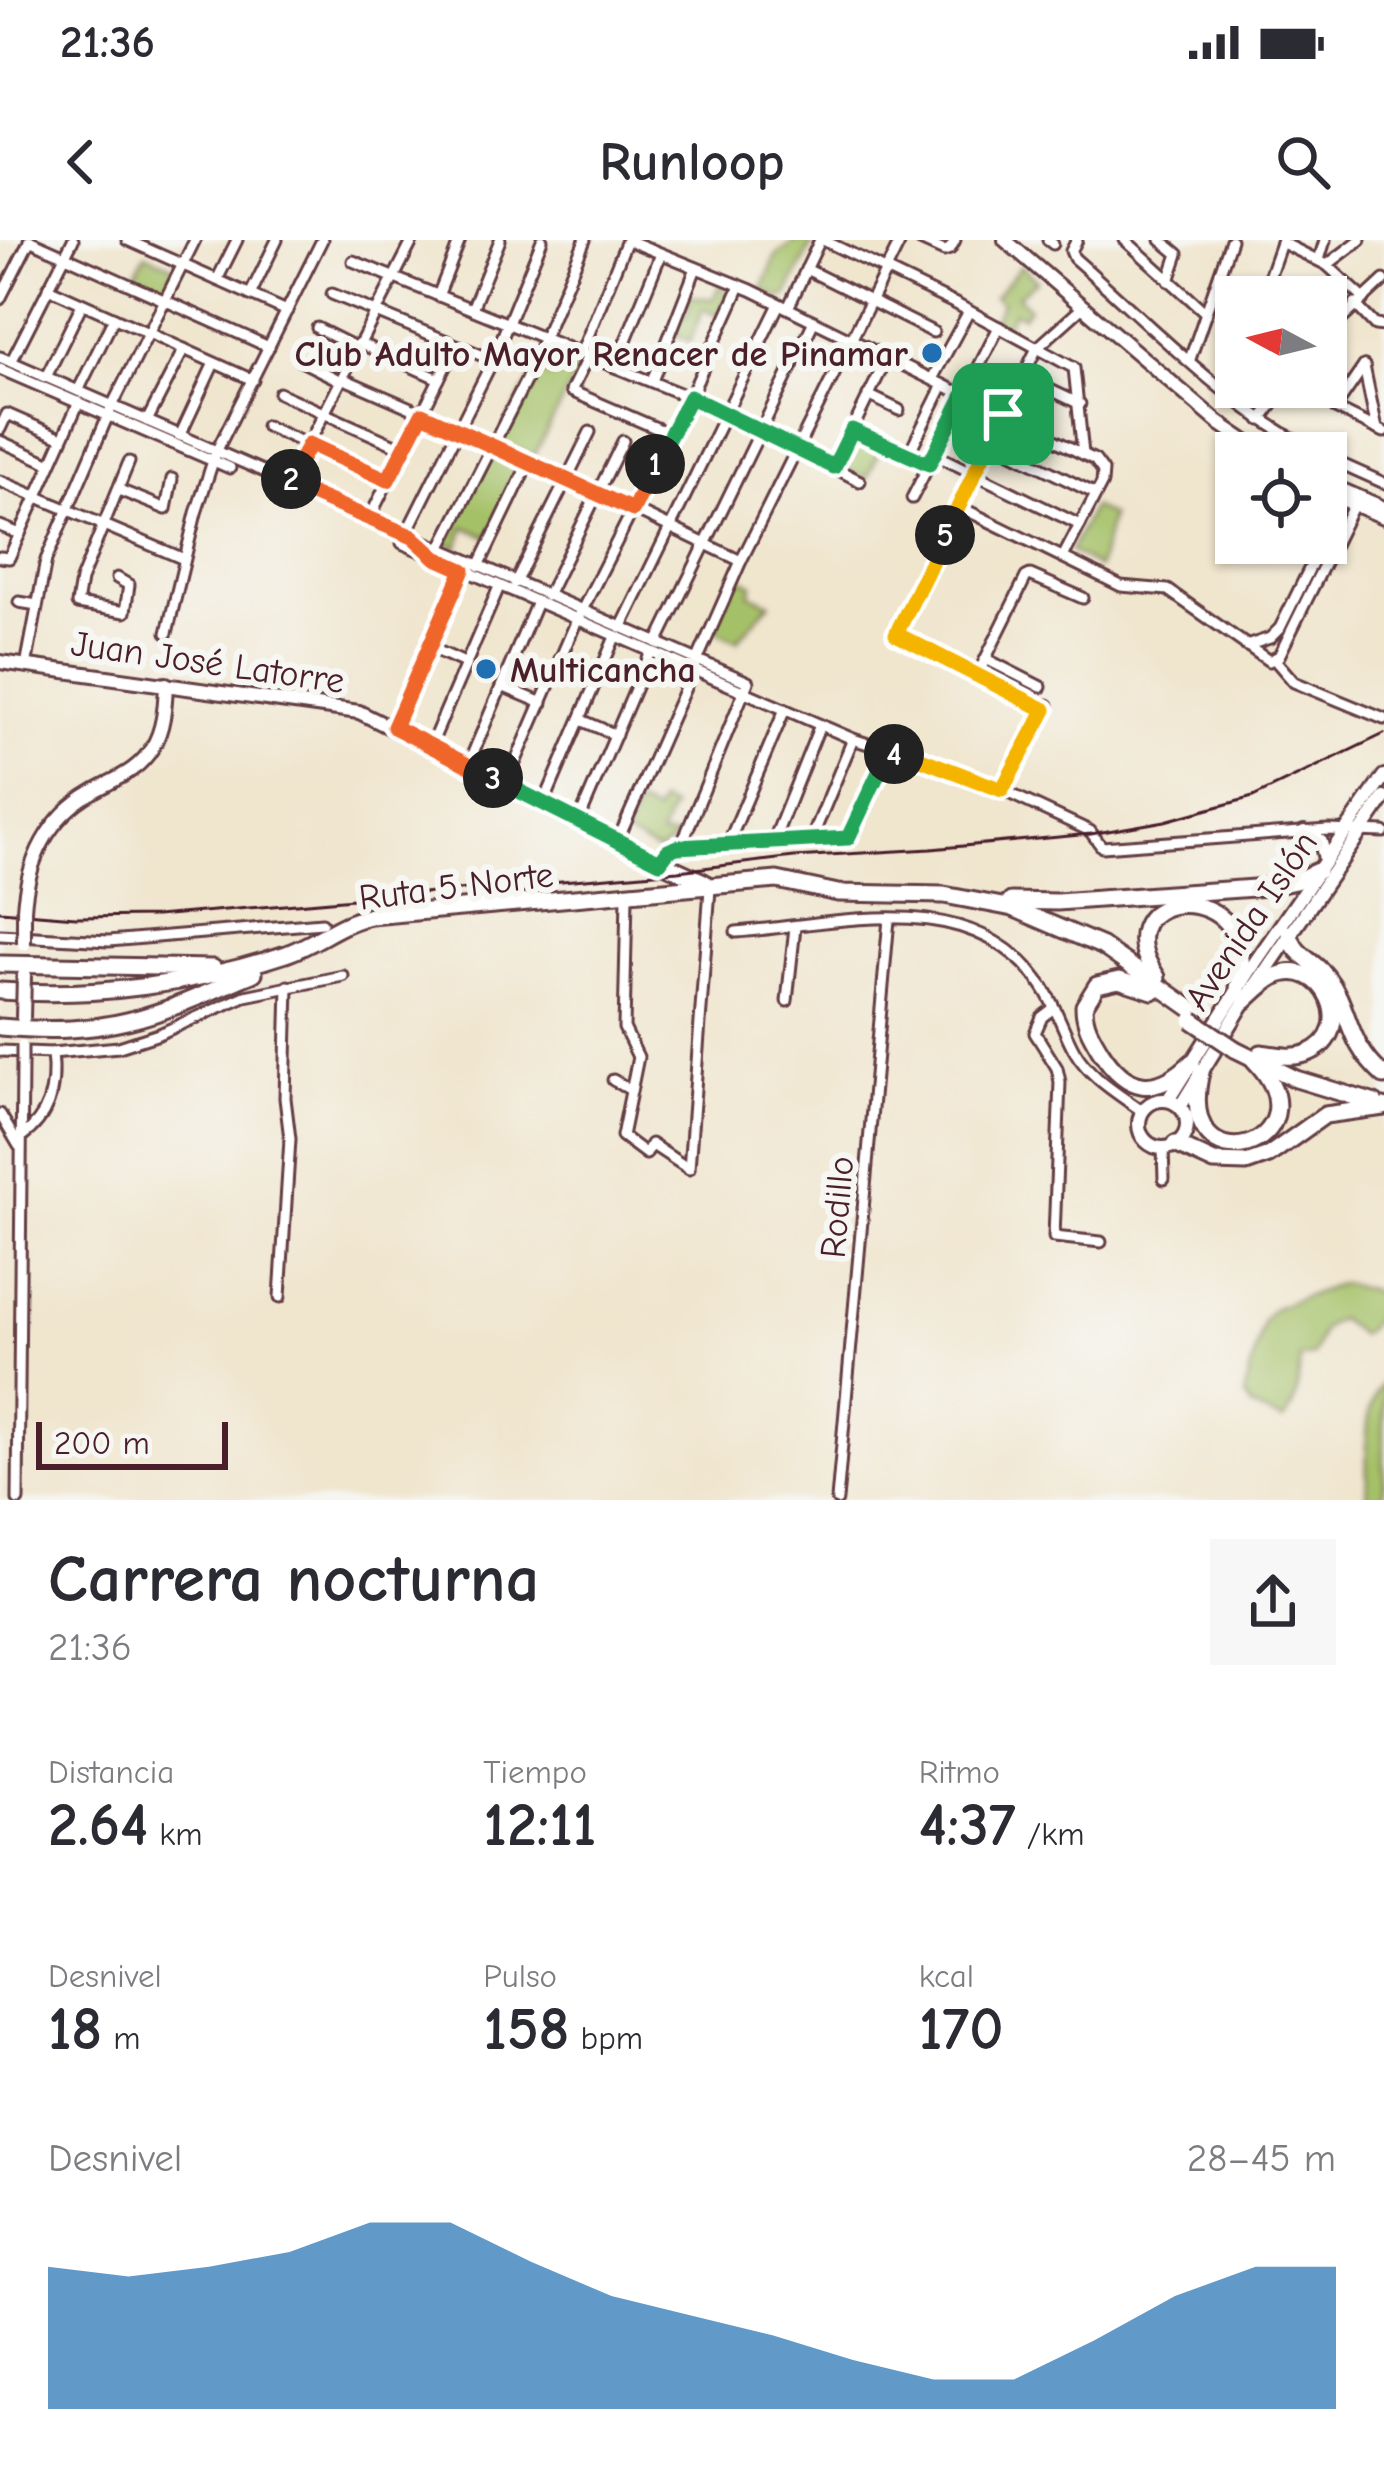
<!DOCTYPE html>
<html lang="es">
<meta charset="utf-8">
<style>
:root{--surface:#fff;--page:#f7f7f7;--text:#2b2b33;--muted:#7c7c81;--accent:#1f6fb2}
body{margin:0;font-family:"Comic Neue",sans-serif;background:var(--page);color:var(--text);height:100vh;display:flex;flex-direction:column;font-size:45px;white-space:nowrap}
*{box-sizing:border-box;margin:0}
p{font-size:39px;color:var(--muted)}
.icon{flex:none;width:66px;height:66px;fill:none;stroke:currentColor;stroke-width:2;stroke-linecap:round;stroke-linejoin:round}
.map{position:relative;height:1260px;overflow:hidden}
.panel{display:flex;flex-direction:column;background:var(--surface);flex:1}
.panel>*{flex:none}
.needle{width:78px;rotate:277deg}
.tools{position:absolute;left:1215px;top:36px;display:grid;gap:24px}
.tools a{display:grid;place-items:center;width:132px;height:132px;border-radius:0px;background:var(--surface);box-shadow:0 3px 9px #0004;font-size:60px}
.scale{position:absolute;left:36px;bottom:30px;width:192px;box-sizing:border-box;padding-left:12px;border:6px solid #4a1f2b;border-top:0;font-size:33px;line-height:42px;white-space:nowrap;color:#4a1f2b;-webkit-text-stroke:9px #f6f6f2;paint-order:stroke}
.pin{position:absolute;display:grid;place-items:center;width:102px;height:102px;color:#fff;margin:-51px;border-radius:24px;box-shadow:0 6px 18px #0006}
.km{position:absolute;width:60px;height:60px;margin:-30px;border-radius:50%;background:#222;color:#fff;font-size:33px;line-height:60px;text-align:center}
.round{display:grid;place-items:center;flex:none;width:126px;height:126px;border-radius:0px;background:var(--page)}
.headline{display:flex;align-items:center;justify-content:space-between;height:204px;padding:0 48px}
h1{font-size:66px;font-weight:700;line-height:90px}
.metrics{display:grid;grid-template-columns:repeat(3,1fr);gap:18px;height:204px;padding:12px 48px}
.metrics div{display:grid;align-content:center}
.metrics b{font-size:60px;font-weight:700}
.metrics small{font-size:33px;font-weight:400}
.metrics p{font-size:33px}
.chart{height:336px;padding:24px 48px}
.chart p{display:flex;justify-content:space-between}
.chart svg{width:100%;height:216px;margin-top:12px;fill:var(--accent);opacity:.7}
.status{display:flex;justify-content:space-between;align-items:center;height:84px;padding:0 60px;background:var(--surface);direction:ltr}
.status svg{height:33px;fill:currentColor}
header{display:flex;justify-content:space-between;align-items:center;height:156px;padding:0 48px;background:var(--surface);font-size:54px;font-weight:700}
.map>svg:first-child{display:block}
.green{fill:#a5c168;stroke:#78704a;stroke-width:3}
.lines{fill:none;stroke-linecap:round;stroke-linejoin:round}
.minor-casing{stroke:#633d43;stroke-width:15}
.major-casing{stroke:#633d43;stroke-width:18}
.highway-casing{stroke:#633d43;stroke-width:21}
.minor{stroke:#fff;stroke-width:9}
.major{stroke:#fff;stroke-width:12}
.highway{stroke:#fff;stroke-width:15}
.rail{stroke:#4a1f2b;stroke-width:3}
.minor-bridge-casing{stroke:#633d43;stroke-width:15;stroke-linecap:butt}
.major-bridge-casing{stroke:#633d43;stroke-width:18;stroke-linecap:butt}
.highway-bridge-casing{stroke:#633d43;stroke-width:21;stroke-linecap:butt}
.minor-bridge{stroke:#fff;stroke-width:9}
.major-bridge{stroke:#fff;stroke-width:12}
.highway-bridge{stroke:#fff;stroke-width:15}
.split-1-casing{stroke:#fff;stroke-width:24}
.split-2-casing{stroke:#fff;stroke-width:24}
.split-3-casing{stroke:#fff;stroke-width:24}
.split-4-casing{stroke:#fff;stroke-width:24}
.split-5-casing{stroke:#fff;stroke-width:24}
.split-6-casing{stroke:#fff;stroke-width:24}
.split-1{stroke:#22a559;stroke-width:15}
.split-2{stroke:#f0652b;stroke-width:15}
.split-3{stroke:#f0652b;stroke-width:15}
.split-4{stroke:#22a559;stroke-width:15}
.split-5{stroke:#f5b400;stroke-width:15}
.split-6{stroke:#f5b400;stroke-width:15}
.poi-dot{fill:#1f6fb2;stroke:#f6f6f2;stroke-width:4.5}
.labels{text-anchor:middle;stroke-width:12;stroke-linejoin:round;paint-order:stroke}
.poi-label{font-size:36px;font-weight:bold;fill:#4a1f2b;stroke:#f6f6f2;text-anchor:end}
.street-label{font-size:36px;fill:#4a1f2b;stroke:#f6f6f2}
</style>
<div class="status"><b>21:36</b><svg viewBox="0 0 49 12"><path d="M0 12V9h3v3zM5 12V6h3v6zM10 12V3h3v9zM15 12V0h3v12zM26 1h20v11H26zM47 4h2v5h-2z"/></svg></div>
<header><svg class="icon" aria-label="back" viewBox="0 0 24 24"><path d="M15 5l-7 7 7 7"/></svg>Runloop<svg class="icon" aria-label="search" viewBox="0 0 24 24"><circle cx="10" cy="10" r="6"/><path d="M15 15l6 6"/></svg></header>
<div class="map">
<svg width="1384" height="1260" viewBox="0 0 1384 1260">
<rect width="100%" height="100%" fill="#f6f6f2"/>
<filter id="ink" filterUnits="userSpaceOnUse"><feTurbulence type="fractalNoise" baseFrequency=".00833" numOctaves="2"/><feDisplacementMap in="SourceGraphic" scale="24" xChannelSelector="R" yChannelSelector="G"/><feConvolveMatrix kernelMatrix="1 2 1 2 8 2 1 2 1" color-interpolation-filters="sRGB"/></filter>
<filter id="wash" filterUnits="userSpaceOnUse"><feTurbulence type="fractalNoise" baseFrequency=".004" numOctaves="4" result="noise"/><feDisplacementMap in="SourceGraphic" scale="48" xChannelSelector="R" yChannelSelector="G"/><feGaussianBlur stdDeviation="2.7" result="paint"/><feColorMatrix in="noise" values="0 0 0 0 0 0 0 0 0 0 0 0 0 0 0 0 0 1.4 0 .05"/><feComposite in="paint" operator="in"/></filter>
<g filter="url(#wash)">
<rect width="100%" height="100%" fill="#f0e5cd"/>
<g class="green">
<path d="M796 0H814L787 55 781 58 762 49 776 16Z"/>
<path d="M145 14 175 27 163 52 133 39Z"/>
<path d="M1021 26 1037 40 1018 56 1029 68 1023 76 1013 72 1006 87 993 80 1002 63 994 57Z"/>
<path d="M719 45 728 52 719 75 703 69 690 101 673 94 678 93 676 86 680 76H686L690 66 686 62 688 56 713 59Z"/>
<path d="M561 111 583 120 534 216 498 202 535 131 551 137Z"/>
<path d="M854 193 881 207 867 239 838 224Z"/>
<path d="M493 210 520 224 504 255 508 258 488 297 465 287 458 307 447 303Z"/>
<path d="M1092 267 1111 276 1098 328 1070 311Z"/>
<path d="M738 337 753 344 750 354 770 363 737 401 713 390Z"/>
<path d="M660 562 672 568 660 596 678 597 659 612 625 595 638 565 655 573Z"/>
<path d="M1342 1043 1377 1053 1384 1061 1379 1076 1360 1095 1339 1079C1319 1086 1320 1099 1313 1116L1300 1118C1298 1141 1299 1163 1283 1181L1251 1167 1244 1155 1264 1080 1274 1068Z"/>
<path d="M1384 1142V1260H1367C1368 1228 1360 1165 1384 1142Z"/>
</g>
</g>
<g filter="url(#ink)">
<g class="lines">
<defs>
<g id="minor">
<path d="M29 0 269 107"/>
<path d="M127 0 287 71"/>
<path d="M628 0 751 50 1095 220 1103 231 1102 243 1063 317"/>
<path d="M823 0 958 65 1074 128 1083 214"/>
<path d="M920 0 944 11 950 9 955 0"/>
<path d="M1048 0 1053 4"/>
<path d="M1077 0 1071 11 1074 18C1151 85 1228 168 1319 213"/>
<path d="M1125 0 1206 73"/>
<path d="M1161 0 1178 14 1169 41"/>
<path d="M1281 2 1327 25 1362 57"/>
<path d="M1319 20 1325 0"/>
<path d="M353 21 726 172 860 241"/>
<path d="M1327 25 1360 0"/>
<path d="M806 29 933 92"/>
<path d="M217 40 237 0"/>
<path d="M1267 42 1290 57"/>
<path d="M48 48 253 140"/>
<path d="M332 54 493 120"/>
<path d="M250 55 277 0"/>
<path d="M438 56 460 0"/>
<path d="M1262 57 1282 0"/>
<path d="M0 59 30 0"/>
<path d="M1355 64 1375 85 1384 86"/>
<path d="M788 68 820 0"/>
<path d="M472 69 500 0"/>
<path d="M317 88 357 108"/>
<path d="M1326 94 1384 40"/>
<path d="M359 103 439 139"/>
<path d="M581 113 627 0"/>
<path d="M588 116 571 151 670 194"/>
<path d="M0 117 748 442 681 606"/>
<path d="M1190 119 1231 0"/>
<path d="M301 121 341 141"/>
<path d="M11 122 73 0"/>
<path d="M1364 126 1335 168 1384 192"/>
<path d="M1364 126 1377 189"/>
<path d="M615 127 661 14"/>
<path d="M0 129 230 228"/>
<path d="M46 137 82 64"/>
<path d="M1023 137 1080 164"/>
<path d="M342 138 530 220 741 321"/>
<path d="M932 139 968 73"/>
<path d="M652 141 696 28"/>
<path d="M78 151 114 78"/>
<path d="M279 153 404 209"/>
<path d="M1228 154 1236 130"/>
<path d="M868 155 899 170"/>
<path d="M1261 180 1286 147"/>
<path d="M147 181 184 109"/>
<path d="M266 186 388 240"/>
<path d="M0 189 7 174 62 198"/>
<path d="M852 190 929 224"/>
<path d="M180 196 214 123"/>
<path d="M0 201 51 224"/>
<path d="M990 202 1096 254"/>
<path d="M934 214 1080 285"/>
<path d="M908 215 943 145"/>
<path d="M1326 217 1384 243"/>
<path d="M834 227 887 118"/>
<path d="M0 241 184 319"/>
<path d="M288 244 413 0"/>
<path d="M119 250 166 269 172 239"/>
<path d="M912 258 999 87"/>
<path d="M958 266 1121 346 1168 350 1269 421 1279 416 1357 258"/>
<path d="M369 279 447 123"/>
<path d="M0 286 20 294"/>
<path d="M406 294 493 120 542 0"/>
<path d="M1326 294 1344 256"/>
<path d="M402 303 853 499 987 543 1090 591 1102 607 1328 590 1384 592"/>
<path d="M440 309 526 140 585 0"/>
<path d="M0 317 9 318 79 162"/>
<path d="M479 326 530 220"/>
<path d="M117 338 129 345 125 372 77 364 81 340 129 222"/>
<path d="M515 343 590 192"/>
<path d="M547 356 623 201"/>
<path d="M19 362 37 365"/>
<path d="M621 388 779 64"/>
<path d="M167 393 196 273 216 212 322 0"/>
<path d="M657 403 814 81"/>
<path d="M1246 406 1270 398 1280 388 1322 303"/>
<path d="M429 407 467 424"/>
<path d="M986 419 1041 447"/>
<path d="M1275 420 1294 442 1384 479"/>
<path d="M26 426 46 320 112 166 195 0"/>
<path d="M977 436 1026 337 1030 335 1083 358"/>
<path d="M502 446 542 463"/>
<path d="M1045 470 896 394 1037 108 1084 66"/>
<path d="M581 480 616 495"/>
<path d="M394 487 463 330"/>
<path d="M431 505 499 347"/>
<path d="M468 525 537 362"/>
<path d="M506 544 577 380 690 157 740 46"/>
<path d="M1002 550 1048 465"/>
<path d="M544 563 615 397"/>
<path d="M579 580 651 412"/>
<path d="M618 600 741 321 901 0"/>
<path d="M811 600 853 499"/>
<path d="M773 602 820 485"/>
<path d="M728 604 785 469"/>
<path d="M660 622 668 611 677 607 848 599 888 513"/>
<path d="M627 657 624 788 638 817 622 896 646 914 651 904 689 929 710 649"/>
<path d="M736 692C837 684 970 645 1040 743 1055 763 1062 788 1074 810 1090 838 1117 853 1142 871"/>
<path d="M0 695 109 701 322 683"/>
<path d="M787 761 795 687"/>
<path d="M1054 768 1042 777 1035 793 1057 828 1060 842 1054 997 1101 1002"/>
<path d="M0 811 52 813 119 807 159 794 245 756 343 736"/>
<path d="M613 840 631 850"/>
<path d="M0 874 19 906"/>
<path d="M22 896C50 877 56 846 52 813"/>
<path d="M1163 908 1164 939"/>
<path d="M280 1057 290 899 285 858 288 746"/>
<path d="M18 1260 22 823"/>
<path d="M837 1260 889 679"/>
</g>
<g id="major">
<path d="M1005 0 1219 183 1263 213"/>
<path d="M1326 243 1384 268"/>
<path d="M1326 252 1384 277"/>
<path d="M0 422 359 472 660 622"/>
<path d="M1304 592 1321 602 1325 619"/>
<path d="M24 670C27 621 48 577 92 552 114 539 138 532 152 508 164 489 165 466 166 444"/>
<circle cx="1163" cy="884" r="24"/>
<path d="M1168 860 1256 721 1384 536"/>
<path d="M1180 867 1245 761 1384 558"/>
</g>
<g id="highway">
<path d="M660 622 704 642"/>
<path d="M1011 661 1057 662 1268 647 1295 641 1318 631"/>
<path d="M1290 693C1293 716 1313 719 1326 736 1352 769 1344 801 1384 836"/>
<path d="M0 724 213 728"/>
<path d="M1157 737C1093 644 1266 633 1238 748"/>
<path d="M0 751C96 758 195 744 286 714 316 704 340 682 371 676L777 640 838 653 944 655 1013 668 1102 706 1196 772"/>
<path d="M1153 751 1119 740 1097 745 1084 766C1084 784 1091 795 1100 810 1127 853 1156 857 1192 822"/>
<path d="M1245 761C1254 753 1263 743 1274 737 1324 713 1359 793 1308 813 1293 819 1276 815 1261 813"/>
<path d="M0 787C111 797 155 776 254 733"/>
<path d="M1235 809 1296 839 1375 863"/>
<path d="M1201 832C1172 956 1335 904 1254 820"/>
<path d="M1175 904 1214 922 1246 923 1269 915 1325 875 1384 867"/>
</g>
</defs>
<use href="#minor" class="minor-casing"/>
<use href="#major" class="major-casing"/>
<use href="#highway" class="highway-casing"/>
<use href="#minor" class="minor"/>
<use href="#major" class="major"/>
<use href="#highway" class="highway"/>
<path class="rail" d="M0 671 76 677 156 676 678 631 794 617 931 609 1091 594 1165 581 1253 557 1384 494"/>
<defs>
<path id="minor-bridge" d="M22 823V805"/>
<g id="major-bridge">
<path d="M24 670V704"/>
<path d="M23 778 24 735"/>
</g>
<path id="highway-bridge" d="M1192 780 1235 809"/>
</defs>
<use href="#minor-bridge" class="minor-bridge-casing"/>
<use href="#major-bridge" class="major-bridge-casing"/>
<use href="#highway-bridge" class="highway-bridge-casing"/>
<use href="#minor-bridge" class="minor-bridge"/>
<use href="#major-bridge" class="major-bridge"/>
<use href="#highway-bridge" class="highway-bridge"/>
</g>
</g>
<g class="lines" filter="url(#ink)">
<defs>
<path id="split-1" d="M655 224 690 157 834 227 852 190 929 224 964 155 1003 174"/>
<path id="split-2" d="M291 239 309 204 388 240 422 174 633 270 655 224"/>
<path id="split-3" d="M291 239 288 244 413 297 436 318 463 330 394 487 493 538"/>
<path id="split-4" d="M493 538 660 622 668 611 677 607 848 598 888 513 894 514"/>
<path id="split-5" d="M894 514H908L1002 550 1045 470 896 394 945 295"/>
<path id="split-6" d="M945 295 1003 174"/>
</defs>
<use href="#split-1" class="split-1-casing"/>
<use href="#split-2" class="split-2-casing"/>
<use href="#split-3" class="split-3-casing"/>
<use href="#split-4" class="split-4-casing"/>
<use href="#split-5" class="split-5-casing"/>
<use href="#split-6" class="split-6-casing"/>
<use href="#split-1" class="split-1"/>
<use href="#split-2" class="split-2"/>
<use href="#split-3" class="split-3"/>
<use href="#split-4" class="split-4"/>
<use href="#split-5" class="split-5"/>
<use href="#split-6" class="split-6"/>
</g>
<g class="poi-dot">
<circle cx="932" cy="113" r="12"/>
<circle cx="486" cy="429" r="12"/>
</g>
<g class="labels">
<g class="poi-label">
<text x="908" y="126">Club Adulto Mayor Renacer de Pinamar</text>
<text x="510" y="442" text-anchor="start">Multicancha</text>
</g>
<g class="street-label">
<text transform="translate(208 421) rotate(8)" y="13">Juan José Latorre</text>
<text transform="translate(456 645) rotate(-7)" y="13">Ruta 5 Norte</text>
<text transform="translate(1250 680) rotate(-56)" y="13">Avenida Islón</text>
<text transform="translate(836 967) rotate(-85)" y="13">Rodillo</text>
</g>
</g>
</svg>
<div class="tools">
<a><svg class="needle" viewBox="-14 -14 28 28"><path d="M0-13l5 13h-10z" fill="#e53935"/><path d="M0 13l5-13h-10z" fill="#7c7c81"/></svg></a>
<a><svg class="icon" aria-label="locate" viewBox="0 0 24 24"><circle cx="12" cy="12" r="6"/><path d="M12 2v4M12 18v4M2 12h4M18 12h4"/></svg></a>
</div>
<div class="scale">200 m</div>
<div class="pin" style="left:1003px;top:174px;background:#1e9e55"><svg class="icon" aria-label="arrive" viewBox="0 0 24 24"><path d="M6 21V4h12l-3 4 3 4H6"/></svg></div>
<b class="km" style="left:655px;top:224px">1</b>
<b class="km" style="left:291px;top:239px">2</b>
<b class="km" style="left:493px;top:538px">3</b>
<b class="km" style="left:894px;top:514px">4</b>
<b class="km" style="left:945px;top:295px">5</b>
</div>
<section class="panel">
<div class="headline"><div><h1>Carrera nocturna</h1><p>21:36</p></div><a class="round"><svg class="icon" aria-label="share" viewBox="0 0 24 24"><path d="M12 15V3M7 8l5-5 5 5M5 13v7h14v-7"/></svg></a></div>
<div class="metrics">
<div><p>Distancia</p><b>2.64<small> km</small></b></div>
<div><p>Tiempo</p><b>12:11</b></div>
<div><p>Ritmo</p><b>4:37<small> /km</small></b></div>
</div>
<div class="metrics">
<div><p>Desnivel</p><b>18<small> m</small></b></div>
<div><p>Pulso</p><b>158<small> bpm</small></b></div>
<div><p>kcal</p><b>170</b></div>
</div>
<div class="chart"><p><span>Desnivel</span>28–45 m</p>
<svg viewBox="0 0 160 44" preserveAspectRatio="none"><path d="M0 44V15L10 17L20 15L30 12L40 6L50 6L60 14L70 21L80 25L90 29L100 34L110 38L120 38L130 30L140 21L150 15L160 15V44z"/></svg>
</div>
</section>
